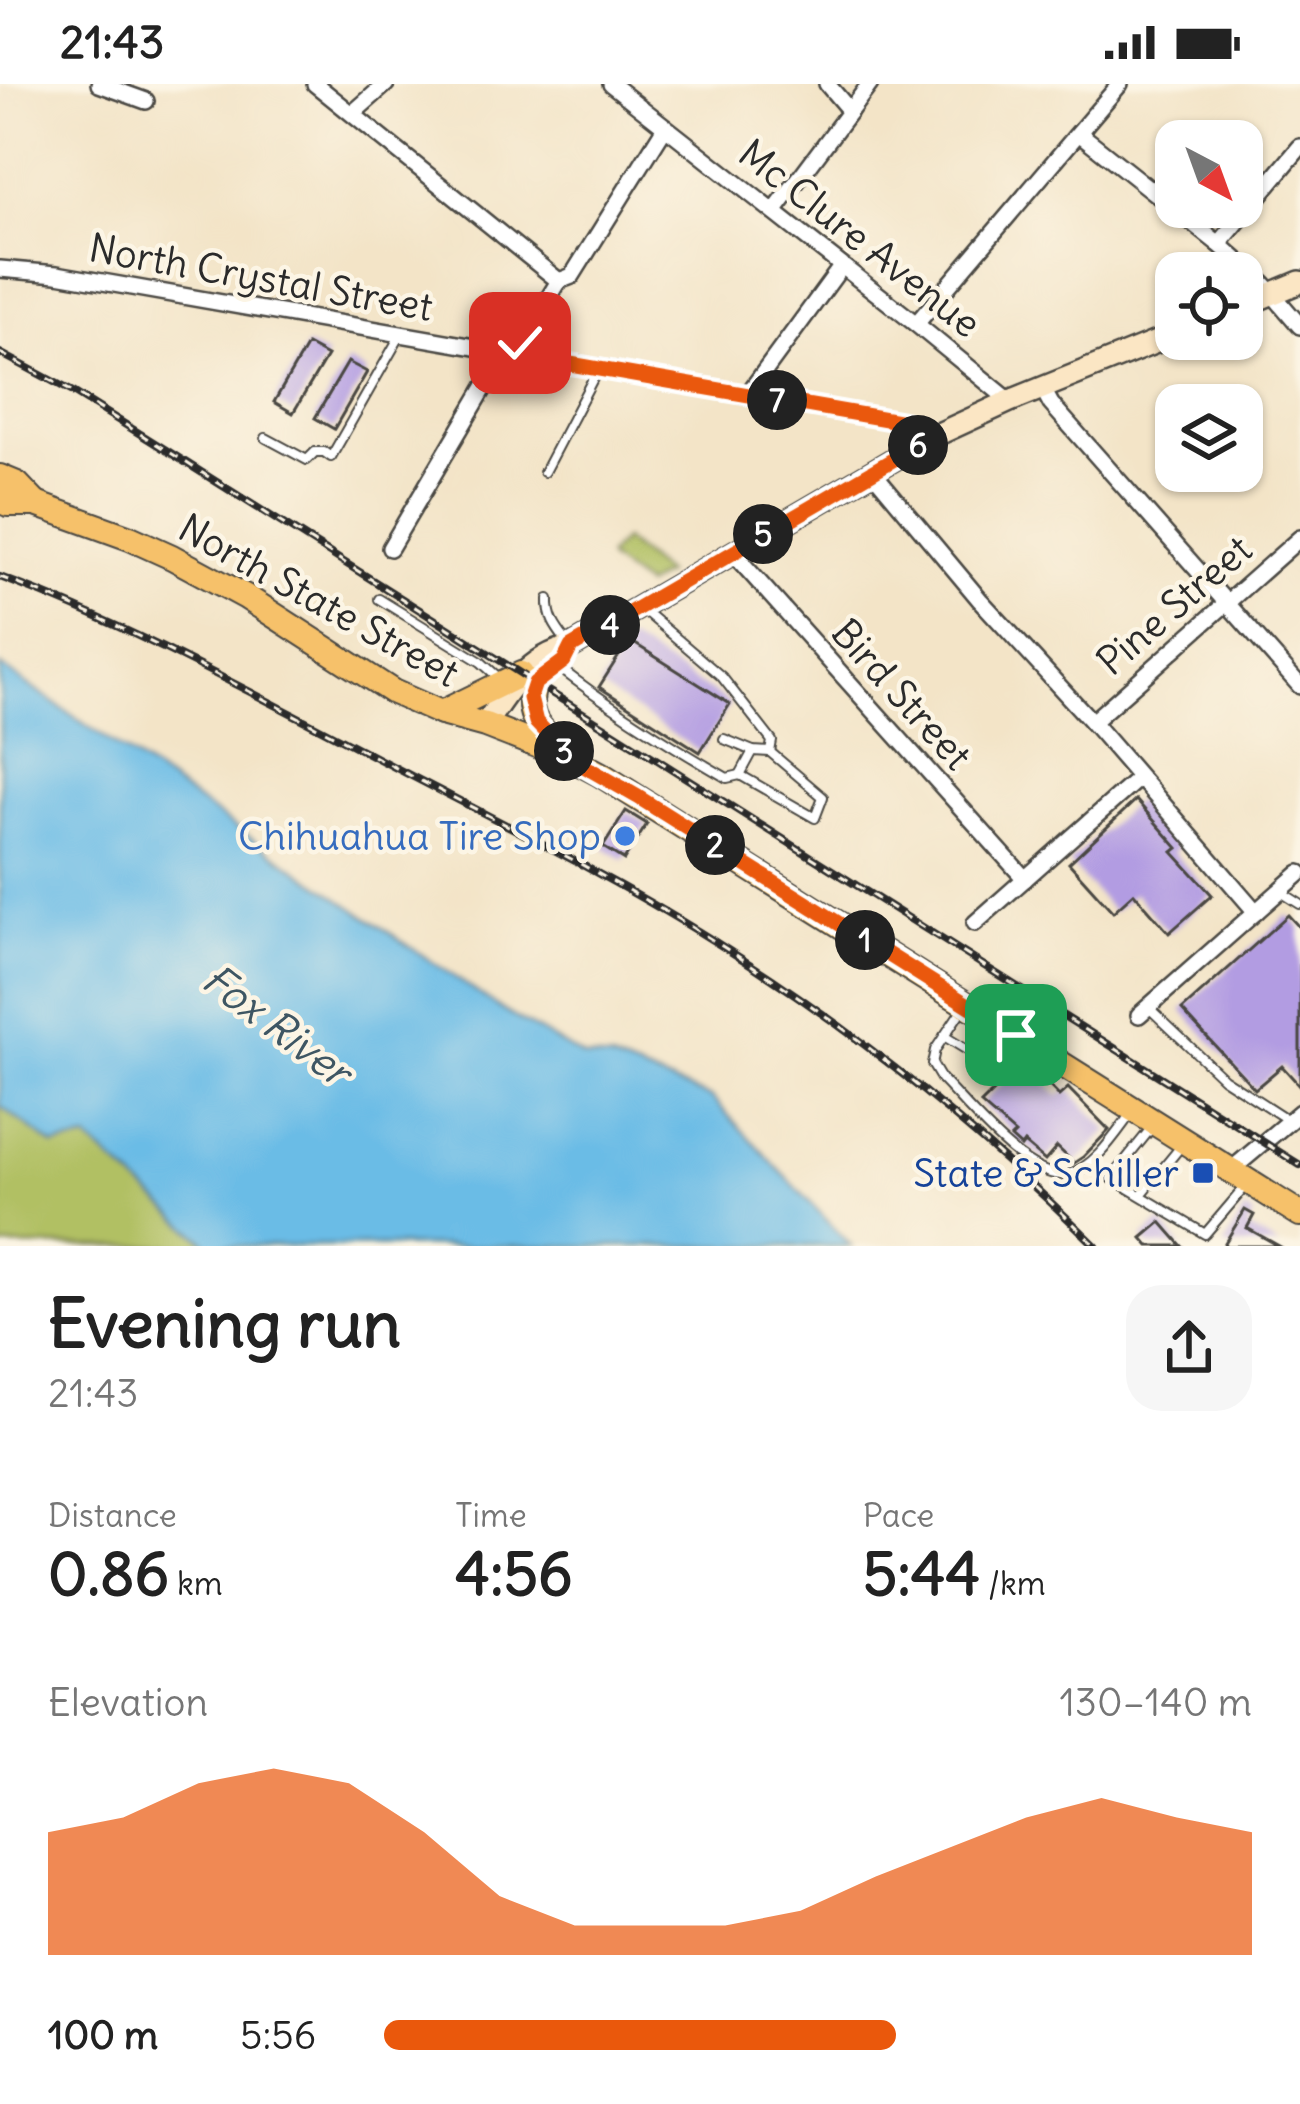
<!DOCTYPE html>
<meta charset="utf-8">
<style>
:root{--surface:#fff;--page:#f6f6f6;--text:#222;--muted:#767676;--accent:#ea580c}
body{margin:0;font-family:Delius,sans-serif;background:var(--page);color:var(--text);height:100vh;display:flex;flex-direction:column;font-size:45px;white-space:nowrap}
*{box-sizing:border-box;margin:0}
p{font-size:39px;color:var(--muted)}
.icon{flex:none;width:66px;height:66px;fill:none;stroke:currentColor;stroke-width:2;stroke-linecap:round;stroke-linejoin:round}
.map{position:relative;height:1162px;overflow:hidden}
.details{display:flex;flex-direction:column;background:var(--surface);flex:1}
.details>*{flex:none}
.needle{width:78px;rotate:139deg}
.buttons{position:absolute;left:1155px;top:36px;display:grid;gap:24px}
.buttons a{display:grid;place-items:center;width:108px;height:108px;border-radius:24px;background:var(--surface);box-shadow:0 3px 9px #0004;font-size:60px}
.pin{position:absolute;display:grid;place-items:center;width:102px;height:102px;color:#fff;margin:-51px;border-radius:24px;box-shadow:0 6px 18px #0006}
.km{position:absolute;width:60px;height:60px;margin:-30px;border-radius:50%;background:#222;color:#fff;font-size:33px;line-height:60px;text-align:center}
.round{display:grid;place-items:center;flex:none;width:126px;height:126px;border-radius:36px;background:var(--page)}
.overview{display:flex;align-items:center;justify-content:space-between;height:204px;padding:0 48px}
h1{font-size:66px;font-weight:700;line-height:90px}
.figures{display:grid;grid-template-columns:repeat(3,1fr);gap:18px;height:204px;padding:12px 48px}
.figures div{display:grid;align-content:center}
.figures b{font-size:60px;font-weight:700}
.figures small{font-size:33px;font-weight:400}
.figures p{font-size:33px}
.chart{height:336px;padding:24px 48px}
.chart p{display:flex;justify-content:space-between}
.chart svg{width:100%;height:216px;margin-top:12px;fill:var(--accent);opacity:.7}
ul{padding:0 48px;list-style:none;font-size:39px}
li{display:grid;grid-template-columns:192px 144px 1fr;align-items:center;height:90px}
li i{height:30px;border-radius:15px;background:var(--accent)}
.status{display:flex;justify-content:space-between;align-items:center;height:84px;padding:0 60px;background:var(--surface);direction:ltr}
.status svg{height:33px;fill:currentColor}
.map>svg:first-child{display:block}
.green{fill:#b1c063;stroke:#6e7647;stroke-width:3}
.water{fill:#6abce6;stroke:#4a7488;stroke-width:3}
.building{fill:#b29ce2}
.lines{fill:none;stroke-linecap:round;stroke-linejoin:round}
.lane-casing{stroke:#494742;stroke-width:12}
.street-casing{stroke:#494742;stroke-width:20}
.secondary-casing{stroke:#494742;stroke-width:26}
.primary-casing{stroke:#494742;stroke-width:28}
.lane{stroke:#fff;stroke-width:8}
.street{stroke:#fff;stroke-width:15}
.secondary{stroke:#fbe6c4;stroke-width:21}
.primary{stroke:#f6c16b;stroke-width:24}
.rail-casing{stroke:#2b2b2b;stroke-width:8}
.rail{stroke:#fcf5e5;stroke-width:3;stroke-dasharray:9;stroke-linecap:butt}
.route-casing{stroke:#fff;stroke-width:24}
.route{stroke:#ea580c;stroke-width:15}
.shop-dot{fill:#3f7fe0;stroke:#fcf5e5;stroke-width:4.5}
.transit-dot{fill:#1a4fb4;stroke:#fcf5e5;stroke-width:4.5}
.labels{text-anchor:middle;stroke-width:9;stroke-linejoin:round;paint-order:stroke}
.street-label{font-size:39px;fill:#2b2b2b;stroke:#fcf5e5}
.shop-label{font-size:39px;fill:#366cbe;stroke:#fcf5e5;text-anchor:end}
.transit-label{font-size:39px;fill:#164399;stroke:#fcf5e5;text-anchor:end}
.water-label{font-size:42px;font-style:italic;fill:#3e5663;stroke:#fcf5e5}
</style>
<div class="status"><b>21:43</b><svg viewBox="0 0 49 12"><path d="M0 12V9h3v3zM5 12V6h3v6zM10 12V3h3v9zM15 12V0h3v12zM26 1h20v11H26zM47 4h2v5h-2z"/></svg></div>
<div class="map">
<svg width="1300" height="1162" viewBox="0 0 1300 1162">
<rect width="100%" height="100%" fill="#fcf5e5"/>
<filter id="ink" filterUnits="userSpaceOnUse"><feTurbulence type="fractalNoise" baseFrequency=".00833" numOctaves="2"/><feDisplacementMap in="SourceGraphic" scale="24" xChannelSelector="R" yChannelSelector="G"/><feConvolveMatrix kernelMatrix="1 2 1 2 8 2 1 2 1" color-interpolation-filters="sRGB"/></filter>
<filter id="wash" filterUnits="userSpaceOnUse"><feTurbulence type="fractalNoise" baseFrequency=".004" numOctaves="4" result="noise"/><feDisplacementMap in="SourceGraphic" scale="48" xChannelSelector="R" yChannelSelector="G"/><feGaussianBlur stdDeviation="2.7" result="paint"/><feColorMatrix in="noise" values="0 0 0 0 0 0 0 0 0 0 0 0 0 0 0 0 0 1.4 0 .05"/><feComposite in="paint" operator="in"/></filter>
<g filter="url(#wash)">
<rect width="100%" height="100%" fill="#f3e4c7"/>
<g class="green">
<path d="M623 456 665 490 645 502 608 476V472Z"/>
<path d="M0 1022 54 1062 88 1056 210 1162H0Z"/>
</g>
<path class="water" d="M0 582 504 927 585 974 611 976 712 1014 851 1162H210L88 1056 54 1062 0 1022Z"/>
<g id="blocks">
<g class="building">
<path d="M307 261 327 272 293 329 274 318Z"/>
<path d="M348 278 367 288 334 345 315 334Z"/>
<path d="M629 556 730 620 700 668 599 603Z"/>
<path d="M1136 716 1178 764 1173 768 1212 811 1169 849 1134 809 1113 828 1069 779Z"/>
<path d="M626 727 647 740 624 776 603 763Z"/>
<path d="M1288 831 1300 844V1002L1282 982 1255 1005 1182 926Z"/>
<path d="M1025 977 1059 1012 1068 1004 1109 1046 1083 1073 1074 1079 1057 1063 1045 1077 1024 1059 1021 1063 1011 1054 1015 1050 981 1020Z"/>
<path d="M1245 1126 1254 1131 1247 1144 1279 1162H1223Z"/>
<path d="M1161 1138 1182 1162H1149L1142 1154Z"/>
</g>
</g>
</g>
<g filter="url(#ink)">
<use href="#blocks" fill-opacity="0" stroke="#494742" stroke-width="3"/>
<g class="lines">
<defs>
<g id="lane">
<path d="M266 354 307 376 315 368H324L331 373 400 252"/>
<path d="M544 388 597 287"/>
<path d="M379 515 481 578 499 594"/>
<path d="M549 515C548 536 558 546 570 562"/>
<path d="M641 524 722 593 772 657 770 668 753 667 724 655"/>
<path d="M557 582C611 624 668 660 727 694L740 691"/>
<path d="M753 667 740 691 815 734 823 713 770 668"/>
<path d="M1281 808 1300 820"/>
<path d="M1148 923 1223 994 1288 1036"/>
<path d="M963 924 935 966 932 980 941 995C967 1021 1029 1099 1068 1090 1093 1085 1115 1051 1130 1031"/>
<path d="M944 952 988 979 1001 974 1014 955"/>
<path d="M1153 1042 1111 1094 1205 1150 1245 1103"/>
<path d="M1141 1111 1182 1061"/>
</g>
<g id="street">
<path d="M99 0 146 17"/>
<path d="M315 0 559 197"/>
<path d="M611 0 916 240 1010 317"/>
<path d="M827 0 850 27"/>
<path d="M353 29 386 0"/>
<path d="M1079 49 1219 160 1264 200 1300 242"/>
<path d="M774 128 870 0"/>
<path d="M1219 160 1300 63"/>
<path d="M0 185 57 190 904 338 921 343 932 353"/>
<path d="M916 240 1120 0"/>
<path d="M1043 305 1051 320 1300 602"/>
<path d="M748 310 841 183"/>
<path d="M873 388 980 516 1092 638 1256 828"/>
<path d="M390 464 499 279 524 254 559 197 572 192 665 43"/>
<path d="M732 468 1025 795"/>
<path d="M1092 638 1300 454"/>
<path d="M975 839 1139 694"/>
<path d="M1139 931 1300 789"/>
<path d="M1231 1086 1300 1028"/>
</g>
<g id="secondary">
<path d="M1242 222 1300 198"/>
<path d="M485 641C506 608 529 572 571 563L932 353 1010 317 1176 250"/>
</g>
<g id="primary">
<path d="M0 393 17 400 36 420"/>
<path d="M0 417 8 420H36L130 454 172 473 246 513 393 608 441 629 485 641 570 674 600 690 1300 1130"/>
<path d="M535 599C522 634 542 645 564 668"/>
<path d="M441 629 521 590"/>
</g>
</defs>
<use href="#lane" class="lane-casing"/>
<use href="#street" class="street-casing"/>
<use href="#secondary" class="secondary-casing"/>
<use href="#primary" class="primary-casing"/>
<use href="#lane" class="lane"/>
<use href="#street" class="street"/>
<use href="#secondary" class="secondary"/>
<use href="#primary" class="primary"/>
<defs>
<g id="rail">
<path d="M0 269 73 308 166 366 1300 1081"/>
<path d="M0 493C131 542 253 610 377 674 495 736 616 794 728 866 862 951 983 1050 1096 1162"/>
</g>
</defs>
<use href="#rail" class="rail-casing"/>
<use href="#rail" class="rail"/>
</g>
</g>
<g class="lines" filter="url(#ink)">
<defs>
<path id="route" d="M520 259 507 269 904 338 921 343 932 353 571 563 564 577 535 599 530 614 536 638 570 674 638 713 1016 951"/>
</defs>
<use href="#route" class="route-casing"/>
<use href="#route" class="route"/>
</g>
<circle class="shop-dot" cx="625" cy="752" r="12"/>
<rect class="transit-dot" x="1191" y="1077" width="24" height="24" rx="6"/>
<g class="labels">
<g class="street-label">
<text transform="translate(860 154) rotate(38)" y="14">Mc Clure Avenue</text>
<text transform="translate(261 193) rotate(10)" y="14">North Crystal Street</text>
<text transform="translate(319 516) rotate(29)" y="14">North State Street</text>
<text transform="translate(1174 521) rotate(-41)" y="14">Pine Street</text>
<text transform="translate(902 610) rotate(48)" y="14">Bird Street</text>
</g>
<g class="shop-label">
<text x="601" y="766">Chihuahua Tire Shop</text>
</g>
<g class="transit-label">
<text x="1179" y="1103">State &amp; Schiller</text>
</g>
<g class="water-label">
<text transform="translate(277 941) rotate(37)" y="15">Fox River</text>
</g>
</g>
</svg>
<div class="buttons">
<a><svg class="needle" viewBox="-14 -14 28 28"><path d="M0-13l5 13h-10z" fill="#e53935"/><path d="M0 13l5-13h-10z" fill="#767676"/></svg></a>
<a><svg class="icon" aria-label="locate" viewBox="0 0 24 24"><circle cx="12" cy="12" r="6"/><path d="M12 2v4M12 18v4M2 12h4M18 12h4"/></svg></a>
<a><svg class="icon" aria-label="layers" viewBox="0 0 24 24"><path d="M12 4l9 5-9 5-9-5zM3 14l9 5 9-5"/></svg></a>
</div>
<div class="pin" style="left:1016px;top:951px;background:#1e9e55"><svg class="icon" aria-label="arrive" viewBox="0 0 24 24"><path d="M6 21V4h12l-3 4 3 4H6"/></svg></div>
<div class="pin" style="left:520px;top:259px;background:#d93025"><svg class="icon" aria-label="check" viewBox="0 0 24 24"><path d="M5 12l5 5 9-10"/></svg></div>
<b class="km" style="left:865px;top:856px">1</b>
<b class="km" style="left:715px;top:761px">2</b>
<b class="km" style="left:564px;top:667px">3</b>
<b class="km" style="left:610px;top:541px">4</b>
<b class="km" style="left:763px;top:450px">5</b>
<b class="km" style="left:918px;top:361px">6</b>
<b class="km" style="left:777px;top:316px">7</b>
</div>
<section class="details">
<div class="overview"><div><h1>Evening run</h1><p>21:43</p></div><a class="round"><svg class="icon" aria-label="share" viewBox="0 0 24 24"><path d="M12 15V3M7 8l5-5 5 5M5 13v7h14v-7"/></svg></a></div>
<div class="figures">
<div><p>Distance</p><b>0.86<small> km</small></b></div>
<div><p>Time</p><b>4:56</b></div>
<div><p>Pace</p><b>5:44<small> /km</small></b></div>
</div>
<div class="chart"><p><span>Elevation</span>130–140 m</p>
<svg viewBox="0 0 160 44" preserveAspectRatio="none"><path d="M0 44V19L10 16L20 9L30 6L40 9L50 19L60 32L70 38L80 38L90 38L100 35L110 28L120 22L130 16L140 12L150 16L160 19V44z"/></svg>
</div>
<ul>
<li><b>100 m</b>5:56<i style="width:59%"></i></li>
</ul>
</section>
